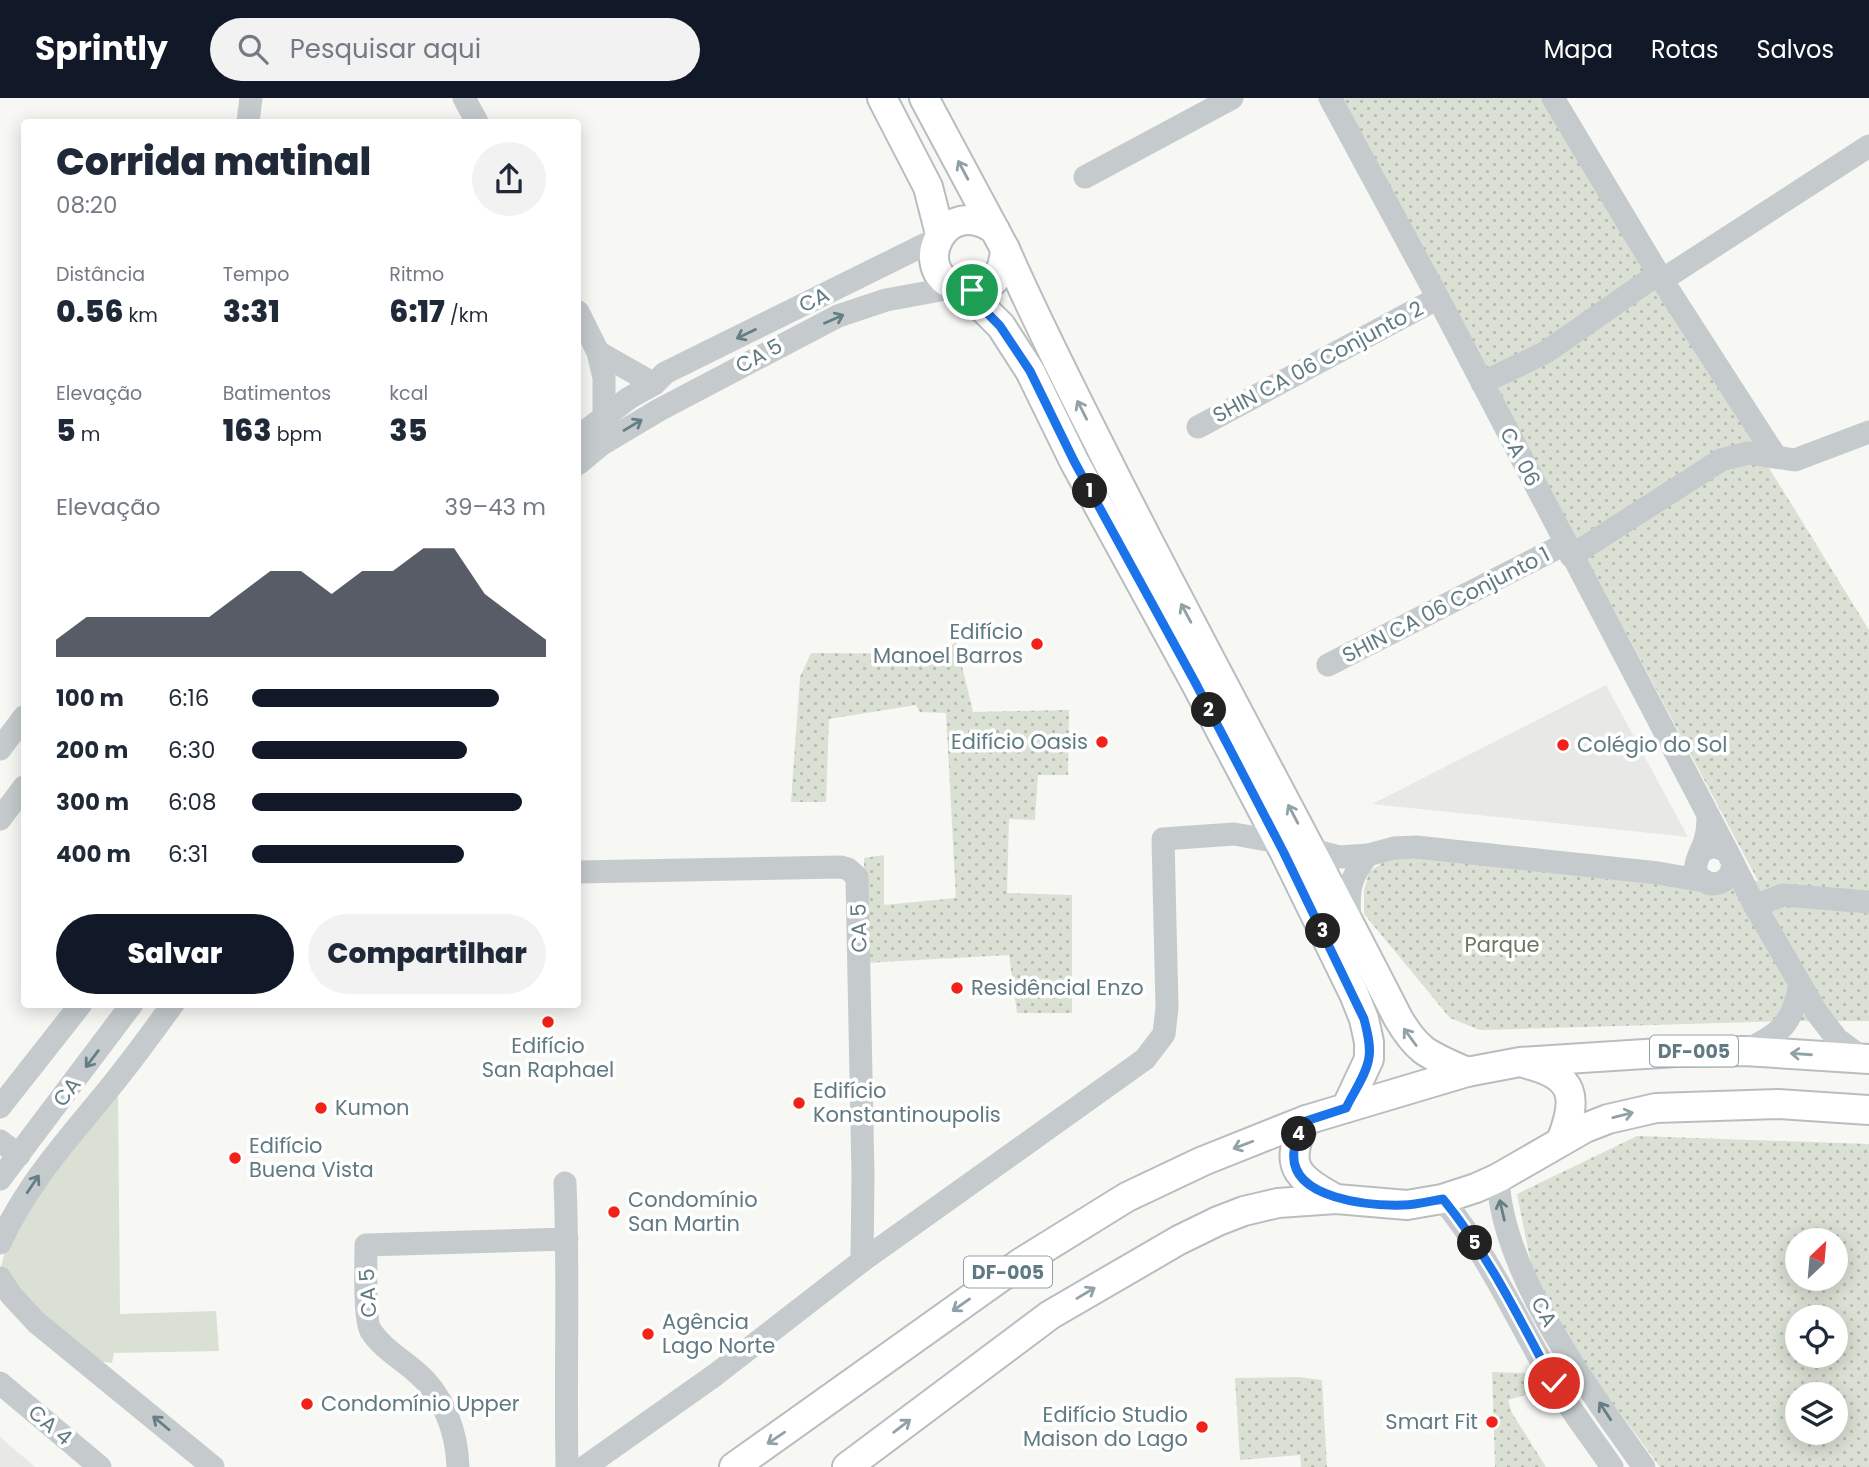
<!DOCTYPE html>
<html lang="pt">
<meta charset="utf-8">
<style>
:root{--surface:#fff;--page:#f2f2f3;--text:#1f2937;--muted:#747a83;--accent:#111827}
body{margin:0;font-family:Poppins,sans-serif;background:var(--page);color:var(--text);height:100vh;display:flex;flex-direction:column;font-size:26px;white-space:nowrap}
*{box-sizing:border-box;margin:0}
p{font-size:23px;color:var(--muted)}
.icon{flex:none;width:38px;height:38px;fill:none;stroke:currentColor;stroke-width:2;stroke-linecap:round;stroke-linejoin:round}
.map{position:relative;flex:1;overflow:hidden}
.sheet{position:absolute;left:21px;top:21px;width:560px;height:889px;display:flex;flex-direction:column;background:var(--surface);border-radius:7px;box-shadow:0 4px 18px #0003}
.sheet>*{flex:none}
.needle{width:46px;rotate:26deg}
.fabs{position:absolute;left:1785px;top:1130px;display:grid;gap:14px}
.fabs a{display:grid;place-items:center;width:63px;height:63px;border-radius:50%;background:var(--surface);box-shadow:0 4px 18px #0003;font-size:35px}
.pin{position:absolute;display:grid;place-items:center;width:60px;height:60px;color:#fff;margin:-30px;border:4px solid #fff;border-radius:50%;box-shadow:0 2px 7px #0007}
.km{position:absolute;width:35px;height:35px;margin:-18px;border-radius:50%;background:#222;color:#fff;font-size:19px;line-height:35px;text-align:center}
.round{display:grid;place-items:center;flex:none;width:74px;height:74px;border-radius:37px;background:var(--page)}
.headline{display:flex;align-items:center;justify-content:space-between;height:119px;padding:0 35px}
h1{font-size:38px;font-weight:800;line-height:52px}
.figures{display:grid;grid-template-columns:repeat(3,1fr);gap:10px;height:119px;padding:7px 35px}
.figures div{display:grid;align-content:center}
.figures b{font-size:30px;font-weight:800}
.figures small{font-size:19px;font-weight:400}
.figures p{font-size:19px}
.chart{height:196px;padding:14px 35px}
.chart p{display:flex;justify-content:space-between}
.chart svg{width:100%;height:126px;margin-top:7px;fill:var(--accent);opacity:.7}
.primary-button{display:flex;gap:14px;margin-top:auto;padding:14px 35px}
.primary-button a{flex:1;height:80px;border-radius:42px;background:var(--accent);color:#fff;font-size:28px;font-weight:800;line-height:80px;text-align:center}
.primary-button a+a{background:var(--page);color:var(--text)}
ul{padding:0 35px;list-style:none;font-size:23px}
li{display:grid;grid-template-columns:112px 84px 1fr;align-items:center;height:52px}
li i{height:18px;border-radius:9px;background:var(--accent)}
header{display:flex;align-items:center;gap:42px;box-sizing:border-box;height:98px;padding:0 35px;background:var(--accent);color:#fff}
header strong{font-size:33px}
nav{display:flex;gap:38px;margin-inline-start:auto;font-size:24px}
.search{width:490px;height:63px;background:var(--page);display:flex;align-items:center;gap:18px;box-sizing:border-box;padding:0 24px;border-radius:38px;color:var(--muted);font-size:26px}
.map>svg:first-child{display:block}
.built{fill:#e8e8e7}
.grass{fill:url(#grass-dots);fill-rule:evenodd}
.park{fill:#dbe0d4}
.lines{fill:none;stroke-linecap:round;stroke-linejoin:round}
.major-casing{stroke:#b8bec0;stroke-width:32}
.minor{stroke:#c5cbcd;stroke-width:23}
.major{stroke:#fff;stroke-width:28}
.oneway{stroke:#90a2a8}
.oneway2{stroke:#657e86}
.route-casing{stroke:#fff;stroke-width:14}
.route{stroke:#1a73e8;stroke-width:9}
.poi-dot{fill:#f22119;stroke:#fff;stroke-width:2.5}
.labels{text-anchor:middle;stroke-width:7;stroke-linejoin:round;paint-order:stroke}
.shield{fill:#fff;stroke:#90a2a8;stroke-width:2}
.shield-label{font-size:19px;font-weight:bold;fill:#607a82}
.street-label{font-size:21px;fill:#607a82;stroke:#fff}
.poi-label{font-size:21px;fill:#607a82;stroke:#fff;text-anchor:start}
.park-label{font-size:21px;fill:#69795f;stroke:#fff}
</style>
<header>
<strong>Sprintly</strong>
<div class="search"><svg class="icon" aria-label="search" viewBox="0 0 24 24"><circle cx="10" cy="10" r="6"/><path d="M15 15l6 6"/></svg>Pesquisar aqui</div>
<nav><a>Mapa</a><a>Rotas</a><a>Salvos</a></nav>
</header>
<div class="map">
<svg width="1869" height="1369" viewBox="0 0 1869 1369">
<defs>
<pattern id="grass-dots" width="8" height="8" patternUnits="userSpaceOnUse" patternTransform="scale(1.75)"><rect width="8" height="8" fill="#dbe0d4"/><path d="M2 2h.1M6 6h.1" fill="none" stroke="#b5bbb1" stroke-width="1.8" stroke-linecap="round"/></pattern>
</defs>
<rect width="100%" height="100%" fill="#f7f7f4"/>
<g class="built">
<path d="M1606 587 1688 739 1372 706Z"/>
<path d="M0 1339 35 1369H0Z"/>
</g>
<g class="grass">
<path d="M1342 0H1541L1869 532V923H1785L1480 932 1450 920 1364 816V793L1369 774 1397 755 1758 783Z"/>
<path d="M956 543 973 614 1069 612 1068 677H1038L1035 722 1009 721 1007 795 1072 797V915H1017L1009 857 865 865 864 760 884 757V807L956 800 946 615 920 614 916 607 829 621 826 704H791L800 579 811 555 943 556Z"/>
<path d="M1637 1038 1869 1046V1369H1660L1539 1206 1517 1096ZM1797 1143H1836V1181H1797ZM1797 1220H1836V1258H1797ZM1797 1297H1836V1335H1797Z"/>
<path d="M1492 1274 1525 1275 1537 1281 1539 1293 1508 1302 1512 1315 1546 1369H1495Z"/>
<path d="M1299 1279 1322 1282 1327 1369H1301L1300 1357 1240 1362 1235 1280Z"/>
</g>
<path class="park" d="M118 994 120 1216 216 1213 219 1253 114 1255 112 1265 96 1263 24 1205 1 1168 10 1135 53 1064Z"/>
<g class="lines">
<defs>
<g id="major">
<path d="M882 0 928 89 940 136"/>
<path d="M924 0 1005 151C1004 168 999 184 981 190 972 193 964 192 955 188 910 172 944 95 995 132"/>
<path d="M1005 151C1039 229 1078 304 1116 380 1208 561 1306 739 1398 920 1419 956 1430 957 1467 974"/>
<path d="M964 191 1001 228 1030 273 1074 363 1195 584 1285 755 1354 896 1364 921 1369 944V961L1346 1010"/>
<path d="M1527 966C1576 978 1578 1000 1561 1043"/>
<path d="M1306 1022C1283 1067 1295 1079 1336 1101"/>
<path d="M734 1369 1022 1164 1127 1099 1203 1063 1306 1022 1467 974 1520 964 1676 954 1745 953 1869 961"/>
<path d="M847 1369 1050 1217 1179 1142 1218 1123 1244 1113 1278 1105 1336 1101 1407 1107 1442 1101 1476 1090 1498 1080 1585 1030 1608 1021 1656 1010 1778 1006 1869 1012"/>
</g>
</defs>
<use href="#major" class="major-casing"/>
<g class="minor">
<path d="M464 0 477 24"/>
<path d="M1330 0 1438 200 1727 753"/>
<path d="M1553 0 1662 182 1776 359"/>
<path d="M248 24 251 0"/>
<path d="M1085 79 1232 0"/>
<path d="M1662 182 1869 48"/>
<path d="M578 214 598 254 604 280V317"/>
<path d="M598 254 654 286"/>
<path d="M1482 285 1546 254 1658 176"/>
<path d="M1198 329 1438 200"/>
<path d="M578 339 629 300 654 286 665 275 938 140"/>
<path d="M578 366 602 346 659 312 838 218 886 202 957 189"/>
<path d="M1571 458 1721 362 1748 355 1795 362 1869 334"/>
<path d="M1328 567 1565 446"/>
<path d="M0 651 24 619"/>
<path d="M0 721 24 689"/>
<path d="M1312 752 1339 759 1368 757 1394 750 1416 749 1658 775 1704 783"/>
<path d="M1701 753 1714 748 1727 753 1733 765C1732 778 1725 786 1711 786 1684 775 1700 760 1705 742 1708 734 1708 726 1708 718"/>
<path d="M1733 765 1755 808 1817 915 1837 941 1863 960"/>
<path d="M578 774 841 769 848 771 857 779 863 1078 862 1163"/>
<path d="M1755 808 1783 797 1869 804"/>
<path d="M1350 825C1348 794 1348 781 1368 757"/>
<path d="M1746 952C1781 936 1792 926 1800 887"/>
<path d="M0 1009 81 906"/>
<path d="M0 1043 19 1057"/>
<path d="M1498 1080C1502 1176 1589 1292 1644 1369"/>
<path d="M0 1081 132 906"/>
<path d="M565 1085C569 1179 565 1274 567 1369"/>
<path d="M1442 1101C1489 1157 1517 1223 1554 1285 1572 1314 1593 1341 1612 1369"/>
<path d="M0 1145C26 1087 68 1041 108 992 131 964 152 935 173 906"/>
<path d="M0 1180 11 1197 36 1224 213 1369"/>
<path d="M0 1285 100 1369"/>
<path d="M458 1369C457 1333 443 1296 415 1273 400 1260 382 1250 371 1233 364 1223 366 1163 366 1147L567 1141"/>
<path d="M585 1369 715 1277 862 1163 1145 961 1164 936 1167 910 1163 741 1234 736 1279 744"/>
</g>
<use href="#major" class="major"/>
</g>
<defs><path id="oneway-shaft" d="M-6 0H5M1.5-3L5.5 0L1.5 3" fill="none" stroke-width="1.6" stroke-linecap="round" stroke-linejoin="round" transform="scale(1.75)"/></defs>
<g class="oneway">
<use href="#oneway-shaft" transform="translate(963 72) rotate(-118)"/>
<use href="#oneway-shaft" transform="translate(1082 312) rotate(-117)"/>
<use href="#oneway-shaft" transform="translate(1186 515) rotate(-118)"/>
<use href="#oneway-shaft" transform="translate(1293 716) rotate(-118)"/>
<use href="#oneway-shaft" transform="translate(1410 939) rotate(-126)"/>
<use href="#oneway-shaft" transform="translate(1801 956) rotate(-176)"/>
<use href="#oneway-shaft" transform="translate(1623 1017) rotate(-14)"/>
<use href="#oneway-shaft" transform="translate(1243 1047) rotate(159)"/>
<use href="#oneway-shaft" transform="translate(1086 1195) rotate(-31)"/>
<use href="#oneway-shaft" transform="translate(961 1207) rotate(145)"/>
<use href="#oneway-shaft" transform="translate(902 1328) rotate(-37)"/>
<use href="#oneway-shaft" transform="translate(776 1340) rotate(146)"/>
</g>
<g class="oneway2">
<use href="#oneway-shaft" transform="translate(834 221) rotate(-24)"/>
<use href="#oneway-shaft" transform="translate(746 236) rotate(154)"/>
<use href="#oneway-shaft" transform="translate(633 327) rotate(-31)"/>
<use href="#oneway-shaft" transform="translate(92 961) rotate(127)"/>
<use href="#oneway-shaft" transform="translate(33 1086) rotate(-56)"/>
<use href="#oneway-shaft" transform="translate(1502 1112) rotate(-103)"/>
<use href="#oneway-shaft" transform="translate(1605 1313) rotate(-123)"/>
<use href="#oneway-shaft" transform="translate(161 1325) rotate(-140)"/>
</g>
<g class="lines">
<defs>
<path id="route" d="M972 192 964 191 1000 228 1030 273 1074 363 1195 584 1284 755 1364 921C1367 933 1371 947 1369 959 1367 976 1353 995 1346 1010L1306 1023C1301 1032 1295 1042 1294 1053 1288 1102 1372 1108 1404 1107 1417 1107 1430 1103 1443 1101 1488 1156 1520 1222 1554 1285"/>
</defs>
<use href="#route" class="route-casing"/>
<use href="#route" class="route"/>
</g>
<g class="poi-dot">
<circle cx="1037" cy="546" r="7"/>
<circle cx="1102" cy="644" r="7"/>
<circle cx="1563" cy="647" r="7"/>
<circle cx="957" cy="890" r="7"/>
<circle cx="548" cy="924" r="7"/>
<circle cx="799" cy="1005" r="7"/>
<circle cx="321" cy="1010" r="7"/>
<circle cx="235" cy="1060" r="7"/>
<circle cx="614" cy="1114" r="7"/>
<circle cx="648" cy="1236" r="7"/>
<circle cx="307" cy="1306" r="7"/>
<circle cx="1492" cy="1324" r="7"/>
<circle cx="1202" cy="1329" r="7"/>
</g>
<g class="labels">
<g class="shield">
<rect x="1650" y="937.5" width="88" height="31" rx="5"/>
<rect x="964" y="1158.5" width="88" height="31" rx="5"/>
</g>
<g class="shield-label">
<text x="1694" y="960">DF-005</text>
<text x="1008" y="1181">DF-005</text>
</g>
<g class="street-label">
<text transform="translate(814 202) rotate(-26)" y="7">CA</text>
<text transform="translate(759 258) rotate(-28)" y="7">CA 5</text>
<text transform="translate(1318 264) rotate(-28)" y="7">SHIN CA 06 Conjunto 2</text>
<text transform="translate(1520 359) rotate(63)" y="7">CA 06</text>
<text transform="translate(1446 507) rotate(-27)" y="7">SHIN CA 06 Conjunto 1</text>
<text transform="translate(859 830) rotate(-91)" y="7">CA 5</text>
<text transform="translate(67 994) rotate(-53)" y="7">CA</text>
<text transform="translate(368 1195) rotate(-93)" y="7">CA 5</text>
<text transform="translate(1544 1214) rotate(61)" y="7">CA</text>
<text transform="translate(50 1327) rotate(40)" y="7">CA 4</text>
</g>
<g class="poi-label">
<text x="1023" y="541" text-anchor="end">Edifício<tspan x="1023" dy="24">Manoel Barros</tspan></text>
<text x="1088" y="651" text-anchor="end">Edifício Oasis</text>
<text x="1577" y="654">Colégio do Sol</text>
<text x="971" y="897">Residêncial Enzo</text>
<text x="548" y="955" text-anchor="middle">Edifício<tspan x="548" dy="24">San Raphael</tspan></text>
<text x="813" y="1000">Edifício<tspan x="813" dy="24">Konstantinoupolis</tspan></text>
<text x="335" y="1017">Kumon</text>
<text x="249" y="1055">Edifício<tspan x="249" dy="24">Buena Vista</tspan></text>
<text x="628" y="1109">Condomínio<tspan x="628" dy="24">San Martin</tspan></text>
<text x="662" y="1231">Agência<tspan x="662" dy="24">Lago Norte</tspan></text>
<text x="321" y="1313">Condomínio Upper</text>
<text x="1188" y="1324" text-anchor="end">Edifício Studio<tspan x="1188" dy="24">Maison do Lago</tspan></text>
<text x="1478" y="1331" text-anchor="end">Smart Fit</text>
</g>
<g class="park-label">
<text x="1502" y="854">Parque</text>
</g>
</g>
</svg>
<div class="fabs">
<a><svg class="needle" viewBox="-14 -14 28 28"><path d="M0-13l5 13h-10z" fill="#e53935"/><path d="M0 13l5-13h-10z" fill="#747a83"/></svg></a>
<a><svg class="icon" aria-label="locate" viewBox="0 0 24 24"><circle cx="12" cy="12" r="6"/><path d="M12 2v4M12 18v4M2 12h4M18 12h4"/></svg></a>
<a><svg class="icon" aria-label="layers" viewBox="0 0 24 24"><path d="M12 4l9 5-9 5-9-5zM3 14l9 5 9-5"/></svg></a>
</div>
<div class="pin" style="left:972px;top:192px;background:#1e9e55"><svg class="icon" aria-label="arrive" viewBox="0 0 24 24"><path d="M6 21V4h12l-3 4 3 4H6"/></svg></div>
<div class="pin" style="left:1554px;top:1285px;background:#d93025"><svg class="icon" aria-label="check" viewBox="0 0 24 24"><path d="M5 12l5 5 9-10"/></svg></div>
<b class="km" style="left:1090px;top:393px">1</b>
<b class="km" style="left:1209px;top:612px">2</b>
<b class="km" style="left:1323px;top:833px">3</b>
<b class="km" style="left:1299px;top:1036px">4</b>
<b class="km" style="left:1475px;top:1145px">5</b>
<section class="sheet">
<div class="headline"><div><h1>Corrida matinal</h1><p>08:20</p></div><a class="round"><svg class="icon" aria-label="share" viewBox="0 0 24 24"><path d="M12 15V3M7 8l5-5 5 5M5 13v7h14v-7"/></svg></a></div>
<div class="figures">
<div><p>Distância</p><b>0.56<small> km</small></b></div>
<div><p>Tempo</p><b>3:31</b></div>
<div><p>Ritmo</p><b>6:17<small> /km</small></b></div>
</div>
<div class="figures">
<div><p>Elevação</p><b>5<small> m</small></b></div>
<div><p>Batimentos</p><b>163<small> bpm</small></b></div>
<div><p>kcal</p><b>35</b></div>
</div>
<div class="chart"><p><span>Elevação</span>39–43 m</p>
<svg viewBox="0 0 160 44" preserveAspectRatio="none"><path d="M0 44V38L10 30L20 30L30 30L40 30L50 30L60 22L70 14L80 14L90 22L100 14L110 14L120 6L130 6L140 22L150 30L160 38V44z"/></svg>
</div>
<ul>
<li><b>100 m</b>6:16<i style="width:84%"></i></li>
<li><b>200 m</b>6:30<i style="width:73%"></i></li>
<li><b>300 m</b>6:08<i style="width:92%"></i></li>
<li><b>400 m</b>6:31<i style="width:72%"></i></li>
</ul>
<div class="primary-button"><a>Salvar</a><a>Compartilhar</a></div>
</section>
</div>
